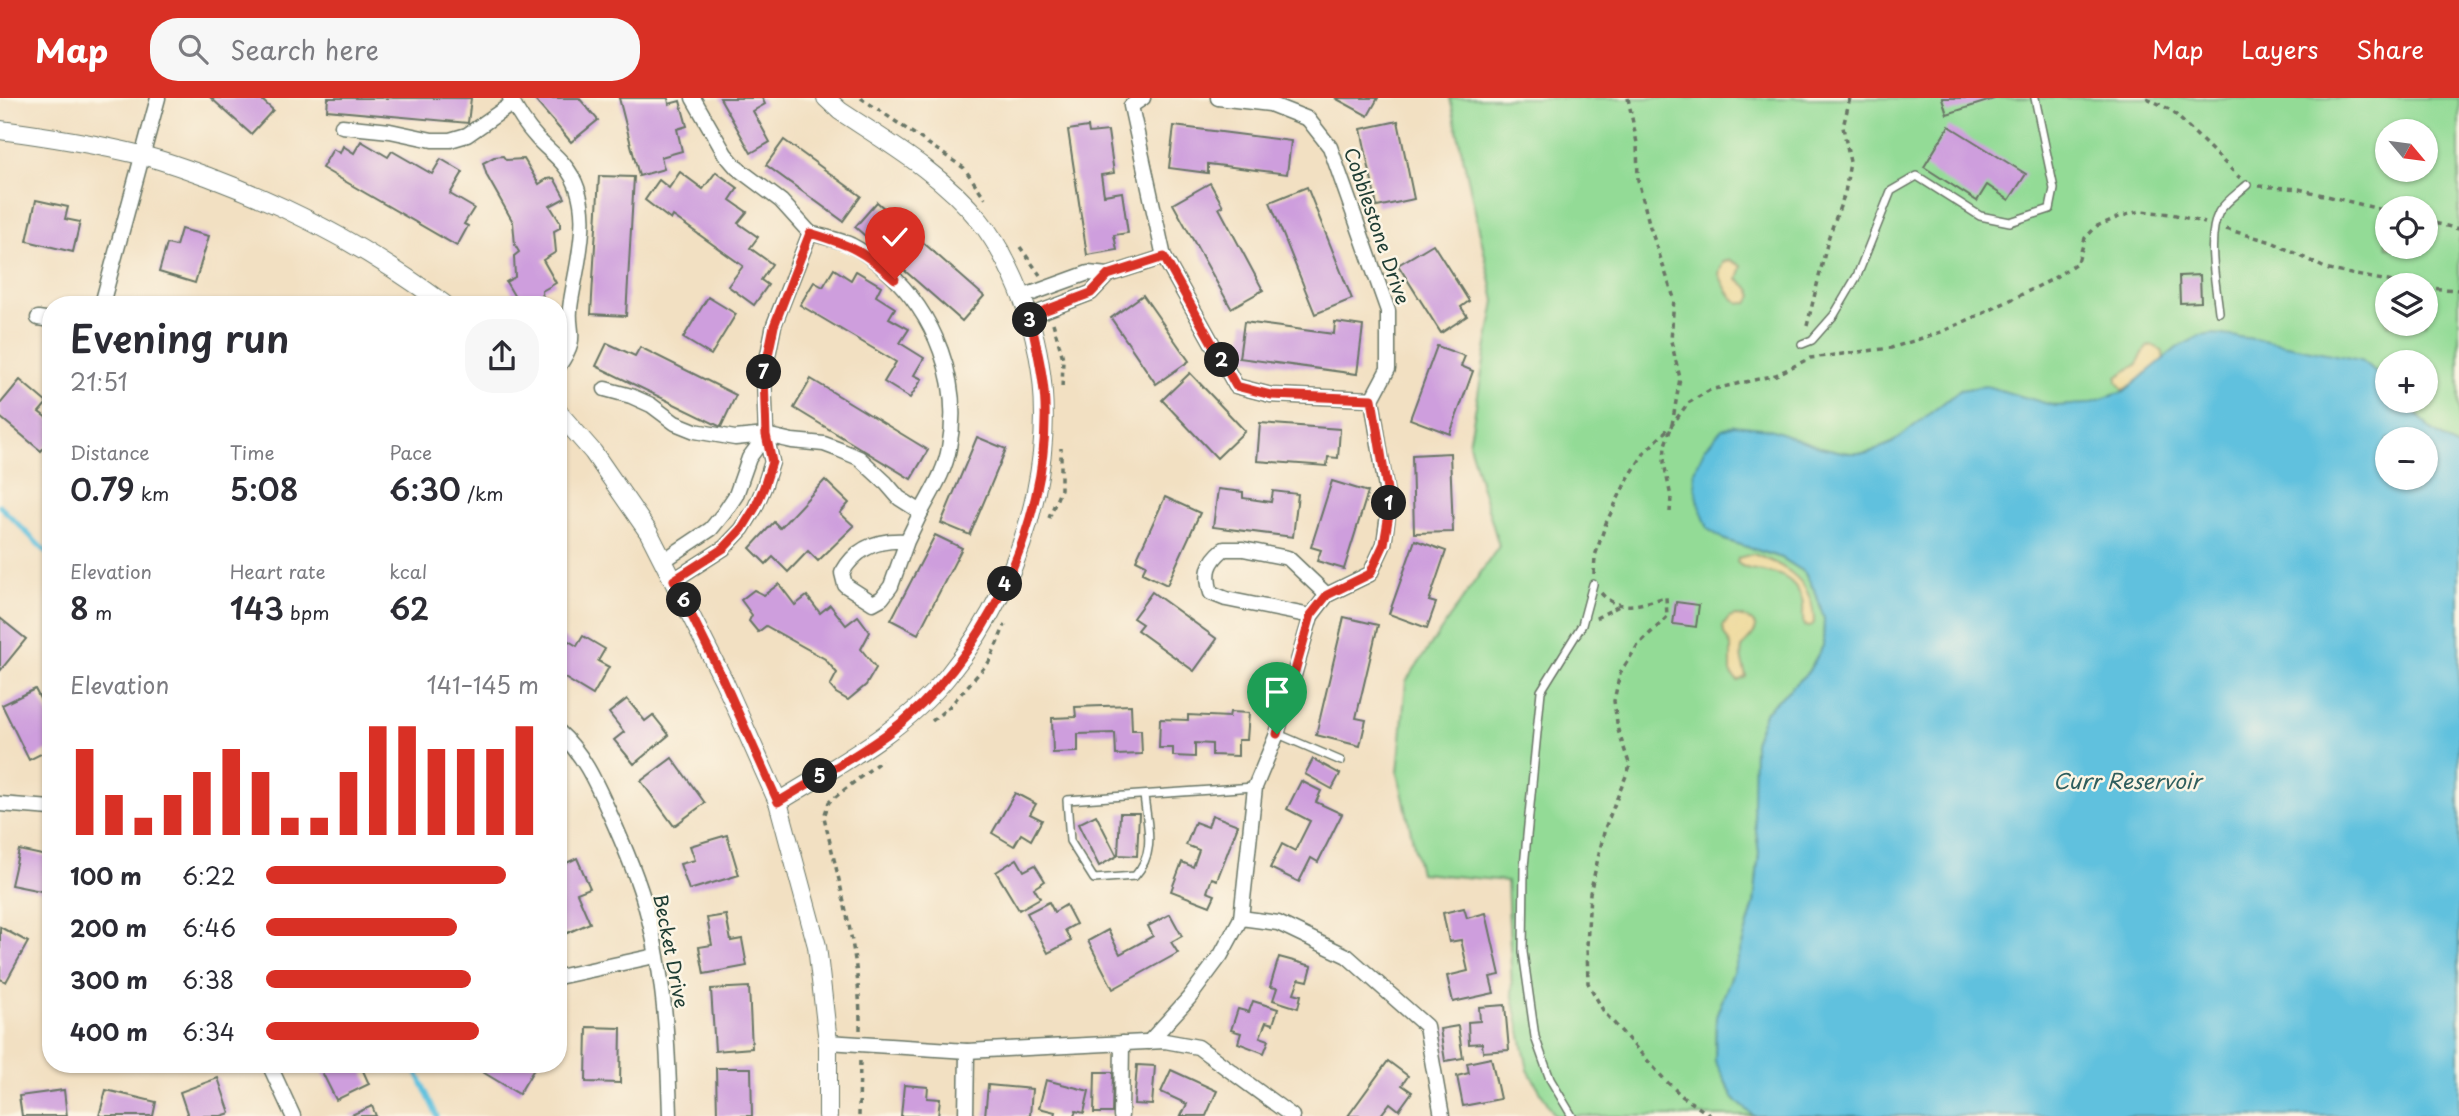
<!DOCTYPE html>
<meta charset="utf-8">
<style>
:root{--surface:#fff;--page:#f7f7f7;--text:#2b2b33;--muted:#7c7c81;--accent:#d93025}
body{margin:0;font-family:"Playpen Sans",sans-serif;background:var(--page);color:var(--text);height:100vh;display:flex;flex-direction:column;font-size:26px;white-space:nowrap}
*{box-sizing:border-box;margin:0}
p{font-size:23px;color:var(--muted)}
.icon{flex:none;width:38px;height:38px;fill:none;stroke:currentColor;stroke-width:2;stroke-linecap:round;stroke-linejoin:round}
.map{position:relative;flex:1;overflow:hidden}
.side{position:absolute;left:42px;top:198px;width:525px;height:777px;display:flex;flex-direction:column;background:var(--surface);border-radius:28px;box-shadow:0 2px 5px #0004}
.side>*{flex:none}
.needle{width:46px;rotate:119deg}
.tools{position:absolute;left:2375px;top:21px;display:grid;gap:14px}
.tools a{display:grid;place-items:center;width:63px;height:63px;border-radius:50%;background:var(--surface);box-shadow:0 2px 5px #0004;font-size:35px}
.pin{position:absolute;display:grid;place-items:center;width:60px;height:60px;color:#fff;margin:-72px -30px;border-radius:50% 50% 50% 0;rotate:-45deg;box-shadow:0 0 7px #0007}
.pin .icon{rotate:45deg}
.km{position:absolute;width:35px;height:35px;margin:-18px;border-radius:50%;background:#222;color:#fff;font-size:19px;line-height:35px;text-align:center}
.round{display:grid;place-items:center;flex:none;width:74px;height:74px;border-radius:28px;background:var(--page)}
.head{display:flex;align-items:center;justify-content:space-between;height:119px;padding:0 28px}
h1{font-size:38px;font-weight:600;line-height:52px}
.metrics{display:grid;grid-template-columns:repeat(3,1fr);gap:10px;height:119px;padding:7px 28px}
.metrics div{display:grid;align-content:center}
.metrics b{font-size:30px;font-weight:600}
.metrics small{font-size:19px;font-weight:400}
.metrics p{font-size:19px}
.chart{height:196px;padding:14px 28px}
.chart p{display:flex;justify-content:space-between}
.chart svg{width:100%;height:126px;margin-top:7px;stroke:var(--accent);stroke-width:6}
ul{padding:0 28px;list-style:none;font-size:23px}
li{display:grid;grid-template-columns:112px 84px 1fr;align-items:center;height:52px}
li i{height:18px;border-radius:9px;background:var(--accent)}
header{display:flex;align-items:center;gap:42px;box-sizing:border-box;height:98px;padding:0 35px;background:var(--accent);color:#fff}
header strong{font-size:33px}
nav{display:flex;gap:38px;margin-inline-start:auto;font-size:24px}
.search{width:490px;height:63px;background:var(--page);display:flex;align-items:center;gap:18px;box-sizing:border-box;padding:0 24px;border-radius:28px;color:var(--muted);font-size:26px}
.map>svg:first-child{display:block}
.green{fill:#93db96;stroke:#598c65;stroke-width:2;fill-rule:evenodd}
.sand{fill:#eeda9e;stroke:#868c69;stroke-width:2}
.water{fill:#60c1de;stroke:#407f89;stroke-width:2;fill-rule:evenodd}
.lines{fill:none;stroke-linecap:round;stroke-linejoin:round}
.stream{stroke:#60c1de;stroke-width:5}
.building{fill:#ce9edd}
.service-casing{stroke:#697666;stroke-width:10}
.minor-casing{stroke:#697666;stroke-width:17}
.tertiary-casing{stroke:#697666;stroke-width:20}
.path{stroke:#697666;stroke-width:3.5;stroke-dasharray:5 5;stroke-linecap:butt}
.service{stroke:#fff;stroke-width:7}
.minor{stroke:#fff;stroke-width:14}
.tertiary{stroke:#fff;stroke-width:18}
.route-casing{stroke:#fff;stroke-width:14}
.route{stroke:#d93025;stroke-width:9}
.labels{text-anchor:middle;stroke-width:5;stroke-linejoin:round;paint-order:stroke}
.street-label{font-size:19px;fill:#1f3d34;stroke:#fcf5e5}
.water-label{font-size:21px;font-style:italic;fill:#2f5e5e;stroke:#fcf5e5}
</style>
<header>
<strong>Map</strong>
<div class="search"><svg class="icon" aria-label="search" viewBox="0 0 24 24"><circle cx="10" cy="10" r="6"/><path d="M15 15l6 6"/></svg>Search here</div>
<nav><a>Map</a><a>Layers</a><a>Share</a></nav>
</header>
<div class="map">
<svg width="2459" height="1018" viewBox="0 0 2459 1018">
<rect width="100%" height="100%" fill="#fcf5e5"/>
<filter id="ink" filterUnits="userSpaceOnUse"><feTurbulence type="fractalNoise" baseFrequency=".0143" numOctaves="2"/><feDisplacementMap in="SourceGraphic" scale="14" xChannelSelector="R" yChannelSelector="G"/><feConvolveMatrix kernelMatrix="1 2 1 2 8 2 1 2 1" color-interpolation-filters="sRGB"/></filter>
<filter id="wash" filterUnits="userSpaceOnUse"><feTurbulence type="fractalNoise" baseFrequency=".00686" numOctaves="4" result="noise"/><feDisplacementMap in="SourceGraphic" scale="28" xChannelSelector="R" yChannelSelector="G"/><feGaussianBlur stdDeviation="1.57" result="paint"/><feColorMatrix in="noise" values="0 0 0 0 0 0 0 0 0 0 0 0 0 0 0 0 0 1.4 0 .05"/><feComposite in="paint" operator="in"/></filter>
<g filter="url(#wash)">
<rect width="100%" height="100%" fill="#f2e0c2"/>
<path class="green" d="M1450 0H2459V351L2430 331 2405 303H2426V264H2387V282L2360 262 2178 249 2123 294 2086 307 2055 308 2031 302 1960 292C1935 312 1900 347 1869 354 1854 358 1835 352 1820 349L1725 442 1782 460 1804 474 1816 495 1824 521 1823 548 1808 574 1766 613 1753 708 1759 755 1754 806 1739 858 1716 919 1715 963 1734 1001 1754 1018H1555L1528 972 1512 894 1507 783 1420 775 1398 675 1406 583 1499 448 1469 346 1495 203ZM2387 33H2426V72H2387ZM2387 110H2426V149H2387ZM2387 187H2426V226H2387Z"/>
<g class="sand">
<path d="M1730 162 1742 168 1738 181 1750 191 1753 198 1748 205C1732 208 1725 189 1719 176L1723 164Z"/>
<path d="M2152 247 2161 252 2164 260C2154 275 2139 283 2123 292L2117 284V279L2136 267 2147 249Z"/>
<path d="M1753 456C1788 468 1814 484 1814 525L1810 529 1804 528C1801 520 1805 510 1802 501 1788 463 1751 480 1737 464L1738 460Z"/>
<path d="M1735 518C1741 518 1745 519 1751 523 1764 533 1745 541 1742 551 1739 561 1745 570 1746 579L1738 583 1731 576V548L1724 536 1723 528 1729 520Z"/>
</g>
<path class="water" d="M2215 236 2262 242 2360 262 2387 282V303H2405L2430 331 2459 351V1018H1754L1734 1001 1715 963 1716 919 1739 858 1754 806 1759 755 1753 708 1754 644 1766 613 1808 574 1823 548 1824 521 1816 495 1804 474 1782 460 1725 442 1708 431 1697 401 1694 374 1705 350 1722 331 1734 327 1770 331 1820 349 1847 355H1868L1892 345 1960 292 1986 288 2055 308 2086 306 2123 294 2178 249 2200 238ZM2387 341H2426V380H2387Z"/>
<g class="lines">
<g class="stream">
<path d="M0 408 51 459"/>
<path d="M413 966 437 1018"/>
</g>
</g>
<g id="blocks">
<g class="building">
<path d="M211 0H266L263 3 273 12 251 36Z"/>
<path d="M328 0H471L468 25 327 12Z"/>
<path d="M533 0H579L598 22 571 44Z"/>
<path d="M619 0H668L669 6 680 3 687 28 677 31 682 53 661 59 664 71 639 78Z"/>
<path d="M720 0H762L765 6 753 13 770 44 751 55Z"/>
<path d="M1335 0H1378L1368 18Z"/>
<path d="M1942 0H1994V1L1947 16Z"/>
<path d="M1398 23 1414 101 1377 109 1361 31Z"/>
<path d="M1174 28 1291 43 1287 76 1208 66V75L1169 70Z"/>
<path d="M1949 28 2026 76 2009 102 1987 87 1977 103 1924 69Z"/>
<path d="M1088 29 1089 35 1108 33 1114 75 1101 77 1104 97 1122 94 1128 135 1114 137 1117 152 1087 157 1068 32Z"/>
<path d="M784 42 861 98 843 123 766 67Z"/>
<path d="M361 43 388 59 392 53 432 76 441 61 463 74 450 96 474 110 464 126 468 128 457 148 322 70 333 51 340 55 343 48 354 55Z"/>
<path d="M503 58 506 62 524 61 539 86 547 81 554 80 565 100 550 108 560 124V130L554 133 556 154 543 162 556 185 542 193 543 203 536 206H519L506 184 515 179 514 158 519 154 515 147 513 124 487 78 483 65 494 59Z"/>
<path d="M680 74 703 91 716 74 738 90 730 102 747 114 738 125 758 139 750 150 772 166 761 182 768 187 754 207 728 188 743 168 673 118 671 122 645 102 659 82 669 90Z"/>
<path d="M599 78 634 79 626 218 591 216Z"/>
<path d="M1210 85 1223 108 1219 110 1263 192 1231 210 1173 106Z"/>
<path d="M1307 89 1352 201 1315 216 1270 104Z"/>
<path d="M36 102 68 109 65 121 80 124 73 154 27 143Z"/>
<path d="M877 104 984 198 962 223 855 129Z"/>
<path d="M181 131 209 138 195 185 159 174 167 146 176 148Z"/>
<path d="M1433 146 1469 203 1461 209 1467 218 1441 235 1398 167Z"/>
<path d="M834 171 851 182 856 173 881 188 876 198 895 210 889 220 909 231 900 245 924 260 914 277 922 281 910 300 884 284 896 264 800 207 814 184 823 189Z"/>
<path d="M2200 177 2201 204 2180 205 2179 178Z"/>
<path d="M1143 197 1189 263 1156 286 1111 220Z"/>
<path d="M708 199 736 216 711 257 683 240Z"/>
<path d="M1244 224 1334 236 1335 224 1363 228 1357 276 1239 260Z"/>
<path d="M607 245 635 258 640 249 736 297 721 329 596 268Z"/>
<path d="M1437 248 1465 258 1461 268 1473 273 1450 336 1410 321Z"/>
<path d="M1190 275 1245 333 1217 360 1162 302Z"/>
<path d="M811 281 928 352 911 381 794 310Z"/>
<path d="M20 282 47 305 39 314 51 323V342L41 353 0 319V306Z"/>
<path d="M1260 325 1340 331 1338 360 1328 359 1327 368 1257 363Z"/>
<path d="M977 339 1006 351 970 437 941 425Z"/>
<path d="M1450 355 1453 434 1414 435 1412 357Z"/>
<path d="M825 382 849 405 840 415 854 428 818 463 808 453 788 474 773 459 766 466 750 450 774 424 780 430Z"/>
<path d="M1332 383 1368 394 1344 471 1317 463 1321 452 1311 449Z"/>
<path d="M1218 391 1243 394V400L1271 404 1273 393 1298 396 1293 439 1213 429Z"/>
<path d="M1165 399 1200 415 1167 487 1142 475 1146 467 1136 462Z"/>
<path d="M935 437 962 450 918 536 891 522Z"/>
<path d="M1415 442 1446 453 1429 503 1436 505 1427 530 1389 516Z"/>
<path d="M779 486 795 507 807 498 820 515 830 507 846 527 858 518 870 534 861 551 876 570 866 587 848 602 836 595 830 588 837 575 825 561 766 528 758 534 749 523 752 517 741 502 754 492 764 497Z"/>
<path d="M1152 494 1217 541 1194 573 1137 532 1142 526 1133 520Z"/>
<path d="M1676 504 1699 507 1696 529 1673 526Z"/>
<path d="M1344 519 1378 527 1356 620 1366 622 1360 648 1316 637Z"/>
<path d="M0 520 26 541 0 573Z"/>
<path d="M583 538 605 551 598 563 609 569 593 597 558 576V546L562 539 577 548Z"/>
<path d="M35 591 51 622V651L29 662 2 607Z"/>
<path d="M627 601 645 623 653 617 669 637 634 666 614 642 624 634 609 615Z"/>
<path d="M1131 607 1132 632H1141L1142 656 1116 657 1115 635 1078 636V654L1053 655 1052 620 1076 619 1075 609Z"/>
<path d="M1230 614 1249 615 1247 642H1238V658L1212 657V646L1195 645V659L1173 658V650H1159L1160 621 1188 622V617L1229 619Z"/>
<path d="M672 660 705 705 674 728 641 683Z"/>
<path d="M1313 661 1340 676 1332 691 1305 676Z"/>
<path d="M1301 683 1321 693 1316 704 1342 716 1318 764 1311 760 1299 784 1270 770 1282 746 1295 753 1310 723 1287 711Z"/>
<path d="M1015 695 1036 706 1030 716 1042 722 1031 742 1021 736 1014 748 992 735Z"/>
<path d="M1120 715H1139L1137 758 1118 757Z"/>
<path d="M1096 717 1117 758 1099 768 1078 726Z"/>
<path d="M1212 717 1238 727 1217 782 1212 780 1207 794 1215 797 1210 808 1171 793 1182 764 1193 769 1199 752 1186 747 1195 724 1208 729Z"/>
<path d="M727 737 739 777 689 792 680 766 695 762 690 748Z"/>
<path d="M19 752 51 759V795L11 787Z"/>
<path d="M577 760 590 790 577 795 590 825 563 837 558 827V769Z"/>
<path d="M1017 761 1024 773 1035 767 1045 783 1034 790 1040 800 1019 812 996 774Z"/>
<path d="M1049 804 1054 814 1066 807 1076 826 1065 832 1071 843 1048 855 1027 815Z"/>
<path d="M1464 810 1467 820 1486 815 1500 877 1490 879 1494 895 1453 904 1447 878 1468 873 1461 842 1449 844 1443 815Z"/>
<path d="M1170 816 1182 838 1171 844 1178 855 1113 891 1088 843 1108 832 1120 856 1153 838 1148 828Z"/>
<path d="M726 817 731 843 742 841 747 868 704 876 699 849 712 847 707 820Z"/>
<path d="M0 829 28 844 6 884 0 881Z"/>
<path d="M1279 859 1312 868 1308 883 1299 881 1294 895 1301 897 1298 910 1273 902 1277 890 1270 889Z"/>
<path d="M749 889 752 950 715 953 711 891Z"/>
<path d="M1253 903 1278 911 1273 926 1266 924 1260 939 1269 942 1264 955 1238 945 1241 935 1231 932 1238 911 1249 914Z"/>
<path d="M1505 907 1509 952 1483 954 1482 945 1469 946 1468 924 1480 923 1479 909Z"/>
<path d="M1458 928 1463 960 1445 963 1440 931Z"/>
<path d="M587 929 621 930 620 985 586 984Z"/>
<path d="M1491 960 1500 1001 1463 1008 1457 978 1469 975 1467 965Z"/>
<path d="M1388 963 1408 978 1402 987 1412 994 1399 1012 1390 1005 1380 1018H1348Z"/>
<path d="M318 966H360L369 986 336 1002Z"/>
<path d="M485 966H537L519 996 481 973Z"/>
<path d="M1137 967 1155 968 1152 1007 1134 1006Z"/>
<path d="M716 970H751L752 1018H717Z"/>
<path d="M1171 972 1217 993 1206 1018H1181L1187 1006 1161 994Z"/>
<path d="M1095 974H1113L1112 1015H1094Z"/>
<path d="M218 980 230 1015 221 1018H188L180 994Z"/>
<path d="M1046 982 1089 993 1084 1015 1076 1013 1074 1018H1054L1055 1014 1039 1010Z"/>
<path d="M904 987 928 989 927 1000 940 1001 938 1018H901Z"/>
<path d="M988 987 1032 991 1030 1018H985Z"/>
<path d="M64 992 67 1018H22L19 998Z"/>
<path d="M106 992 156 1004 153 1018H99Z"/>
<path d="M372 1008 376 1018H349Z"/>
</g>
</g>
</g>
<g filter="url(#ink)">
<use href="#blocks" fill-opacity="0" stroke="#697666" stroke-width="2"/>
<g class="lines">
<defs>
<g id="service">
<path d="M2219 214C2216 186 2206 139 2219 114 2225 104 2238 95 2247 87"/>
<path d="M1802 246 1812 242 1834 217 1857 178 1891 93 1917 78 1980 118 2010 124 2050 111 2054 91 2035 0"/>
<path d="M1278 636 1341 663"/>
<path d="M1144 697C1147 728 1157 753 1135 778L1094 781 1070 743 1067 702 1254 689"/>
<path d="M1572 1018 1550 981 1535 939 1523 854 1524 769 1541 593 1582 527 1593 486"/>
</g>
<g id="minor">
<path d="M510 0C517 14 527 29 537 40 546 50 556 57 564 67 596 105 578 159 571 203 565 235 582 235 558 269"/>
<path d="M693 0 725 56 737 70 781 103 810 135"/>
<path d="M1143 0 1131 8 1164 159 1236 288 1271 297 1372 301"/>
<path d="M1218 0 1270 6 1308 21 1330 49 1388 213V271L1372 301 1389 410 1384 446 1370 476 1327 497 1311 518 1277 636 1255 689 1241 820 1278 825 1347 858 1426 928 1442 1018"/>
<path d="M342 28 390 33 432 42H450L467 37 513 5"/>
<path d="M1022 199 1088 175 1108 177 1164 159"/>
<path d="M102 206 158 0"/>
<path d="M1030 218 1091 195 1108 177"/>
<path d="M38 220 51 222"/>
<path d="M605 291 631 298 651 307 675 325 695 333 735 340 766 337 792 343 824 346 840 352 859 360 886 385 899 400 921 414C932 393 945 374 949 350 962 284 935 216 886 172 876 163 863 153 851 147 838 141 823 139 810 135"/>
<path d="M907 443C879 441 856 449 842 475L845 487 873 505 882 500 891 488 907 443 921 414"/>
<path d="M663 463 711 431 724 415 736 397 749 360 766 337"/>
<path d="M674 482 724 450 742 431 755 410 764 389 772 364 766 337 764 277 774 227 810 135"/>
<path d="M1311 518 1226 501 1211 495C1205 475 1208 464 1224 451H1243L1288 460 1327 497"/>
<path d="M558 633C583 655 596 685 609 714 623 745 637 777 646 810 665 877 668 948 670 1018"/>
<path d="M0 706 51 710"/>
<path d="M558 879 655 858"/>
<path d="M828 944 967 953 1165 943 1198 949 1292 1018"/>
<path d="M1149 944 1189 900 1221 857 1241 820"/>
<path d="M269 966 293 1018"/>
<path d="M966 1018 967 953"/>
<path d="M1121 1018 1122 945"/>
</g>
<g id="tertiary">
<path d="M0 32C47 38 95 46 141 57 167 63 192 73 217 82 299 113 374 154 444 206"/>
<path d="M558 314 593 354 649 435 724 583 778 704 817 848 828 944V1018"/>
<path d="M778 704C838 667 902 634 947 579 1034 472 1073 322 1019 192 1009 168 997 144 980 123 942 76 890 46 840 13L826 0"/>
</g>
</defs>
<use href="#service" class="service-casing"/>
<use href="#minor" class="minor-casing"/>
<use href="#tertiary" class="tertiary-casing"/>
<g class="path">
<path d="M861 0 964 70 985 100"/>
<path d="M1628 0 1637 45 1638 82 1650 129 1674 200 1671 243 1680 280 1672 327 1665 347 1664 365 1671 399 1670 414"/>
<path d="M2147 0 2171 12 2240 80"/>
<path d="M2259 88 2299 91 2387 113"/>
<path d="M2426 123 2459 131"/>
<path d="M2226 131 2272 144 2329 172 2410 187"/>
<path d="M1020 149 1040 177"/>
<path d="M2426 190 2459 192"/>
<path d="M1053 225 1063 260 1062 293"/>
<path d="M1807 228 1829 138 1845 95 1850 64 1843 29 1850 0"/>
<path d="M1049 420 1061 391V350"/>
<path d="M1594 476 1595 458 1606 425 1627 382 1645 354 1672 327 1688 305 1710 292 1776 277 1810 260 1891 250 1941 234 1986 214 2051 182 2078 164 2085 140 2097 128 2119 119 2140 113 2172 116 2205 125"/>
<path d="M1601 495C1619 516 1643 505 1666 499L1667 519 1638 547 1620 575 1614 603 1618 632 1630 668 1605 730 1590 795 1587 848 1588 885 1604 914 1665 982 1682 998 1711 1018"/>
<path d="M1596 520 1619 508"/>
<path d="M932 623 949 609 989 564 1005 527"/>
<path d="M860 932C861 859 840 789 824 719L829 704 882 662"/>
<path d="M859 1018 860 961"/>
</g>
<use href="#service" class="service"/>
<use href="#minor" class="minor"/>
<use href="#tertiary" class="tertiary"/>
</g>
</g>
<g class="lines" filter="url(#ink)">
<defs>
<path id="route" d="M895 181C864 153 850 147 810 135L774 228 764 277 766 337 772 364 764 389 755 410 742 431 724 450 674 482 724 583 778 704C814 682 852 661 887 636 983 566 1049 426 1045 307 1044 277 1036 248 1030 218L1091 195 1108 177 1164 159 1236 288 1271 297 1372 301 1390 410 1384 446 1370 476 1327 497 1311 517 1277 636"/>
</defs>
<use href="#route" class="route-casing"/>
<use href="#route" class="route"/>
</g>
<g class="labels">
<g class="street-label">
<text transform="translate(1377 128) rotate(71)" y="7">Cobblestone Drive</text>
<text transform="translate(671 853) rotate(79)" y="7">Becket Drive</text>
</g>
<g class="water-label">
<text x="2127" y="691">Curr Reservoir</text>
</g>
</g>
</svg>
<div class="tools">
<a><svg class="needle" viewBox="-14 -14 28 28"><path d="M0-13l5 13h-10z" fill="#e53935"/><path d="M0 13l5-13h-10z" fill="#7c7c81"/></svg></a>
<a><svg class="icon" aria-label="locate" viewBox="0 0 24 24"><circle cx="12" cy="12" r="6"/><path d="M12 2v4M12 18v4M2 12h4M18 12h4"/></svg></a>
<a><svg class="icon" aria-label="layers" viewBox="0 0 24 24"><path d="M12 4l9 5-9 5-9-5zM3 14l9 5 9-5"/></svg></a>
<a>+</a>
<a>−</a>
</div>
<div class="pin" style="left:1277px;top:636px;background:#1e9e55"><svg class="icon" aria-label="arrive" viewBox="0 0 24 24"><path d="M6 21V4h12l-3 4 3 4H6"/></svg></div>
<div class="pin" style="left:895px;top:181px;background:#d93025"><svg class="icon" aria-label="check" viewBox="0 0 24 24"><path d="M5 12l5 5 9-10"/></svg></div>
<b class="km" style="left:1389px;top:405px">1</b>
<b class="km" style="left:1222px;top:262px">2</b>
<b class="km" style="left:1030px;top:222px">3</b>
<b class="km" style="left:1005px;top:486px">4</b>
<b class="km" style="left:820px;top:678px">5</b>
<b class="km" style="left:684px;top:502px">6</b>
<b class="km" style="left:764px;top:274px">7</b>
<section class="side">
<div class="head"><div><h1>Evening run</h1><p>21:51</p></div><a class="round"><svg class="icon" aria-label="share" viewBox="0 0 24 24"><path d="M12 15V3M7 8l5-5 5 5M5 13v7h14v-7"/></svg></a></div>
<div class="metrics">
<div><p>Distance</p><b>0.79<small> km</small></b></div>
<div><p>Time</p><b>5:08</b></div>
<div><p>Pace</p><b>6:30<small> /km</small></b></div>
</div>
<div class="metrics">
<div><p>Elevation</p><b>8<small> m</small></b></div>
<div><p>Heart rate</p><b>143<small> bpm</small></b></div>
<div><p>kcal</p><b>62</b></div>
</div>
<div class="chart"><p><span>Elevation</span>141–145 m</p>
<svg viewBox="0 0 160 44" preserveAspectRatio="none"><path d="M5 44V14M15 44V30M25 44V38M35 44V30M45 44V22M55 44V14M65 44V22M75 44V38M85 44V38M95 44V22M105 44V6M115 44V6M125 44V14M135 44V14M145 44V14M155 44V6"/></svg>
</div>
<ul>
<li><b>100 m</b>6:22<i style="width:88%"></i></li>
<li><b>200 m</b>6:46<i style="width:70%"></i></li>
<li><b>300 m</b>6:38<i style="width:75%"></i></li>
<li><b>400 m</b>6:34<i style="width:78%"></i></li>
</ul>
</section>
</div>
